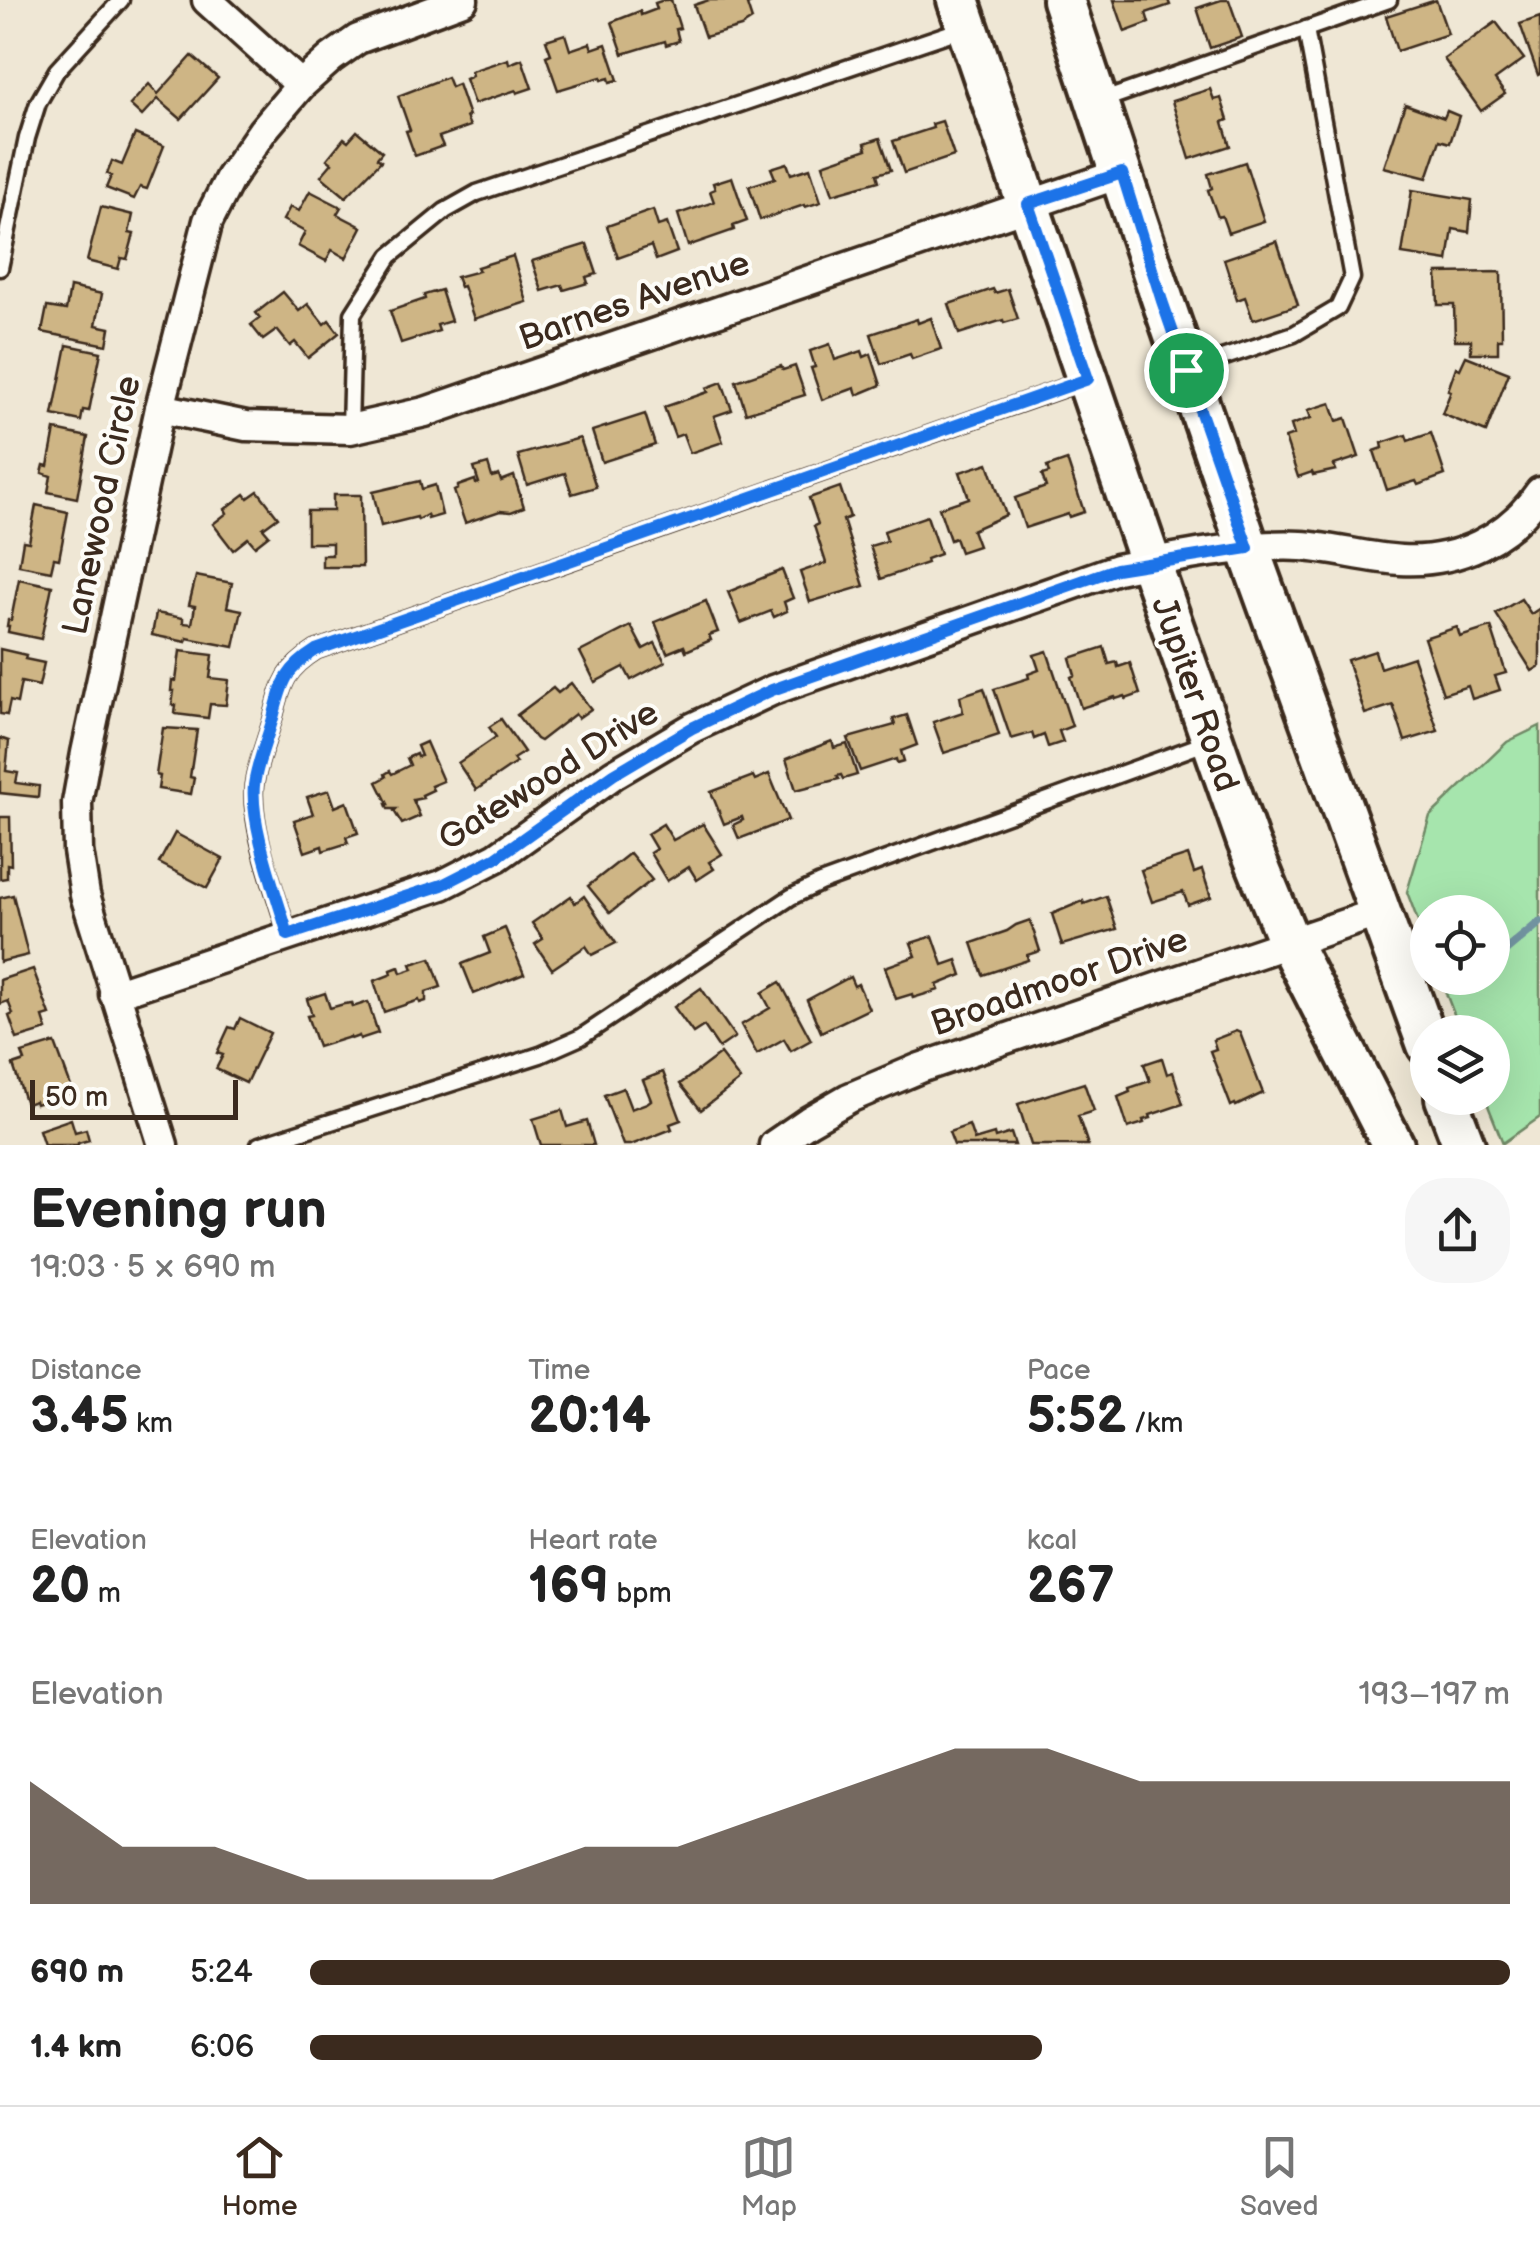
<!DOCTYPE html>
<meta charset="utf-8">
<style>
:root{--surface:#fff;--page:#f6f6f6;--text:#222;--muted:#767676;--line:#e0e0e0;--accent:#3b2a1e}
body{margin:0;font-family:"Balsamiq Sans",sans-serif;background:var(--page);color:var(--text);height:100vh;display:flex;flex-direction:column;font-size:38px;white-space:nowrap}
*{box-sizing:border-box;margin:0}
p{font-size:32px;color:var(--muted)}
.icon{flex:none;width:55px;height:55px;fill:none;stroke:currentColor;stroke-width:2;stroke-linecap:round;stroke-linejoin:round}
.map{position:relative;height:1145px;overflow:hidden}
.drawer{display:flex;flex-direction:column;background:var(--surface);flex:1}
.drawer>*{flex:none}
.buttons{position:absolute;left:1410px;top:895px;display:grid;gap:20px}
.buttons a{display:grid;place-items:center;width:100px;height:100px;border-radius:50%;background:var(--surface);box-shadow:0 10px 40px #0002;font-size:50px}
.scale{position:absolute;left:30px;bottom:25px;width:208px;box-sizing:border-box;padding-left:10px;border:5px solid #3b2a1e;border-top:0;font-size:28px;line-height:35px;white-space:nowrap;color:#3b2a1e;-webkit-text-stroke:8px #fdfcf7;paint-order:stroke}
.pin{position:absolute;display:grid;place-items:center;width:85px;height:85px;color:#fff;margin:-42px;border:5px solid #fff;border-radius:50%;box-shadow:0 2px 10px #0007}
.round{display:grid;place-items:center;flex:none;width:105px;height:105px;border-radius:40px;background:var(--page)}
.head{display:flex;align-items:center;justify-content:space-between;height:170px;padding:0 30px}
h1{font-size:55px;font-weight:700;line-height:75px}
.metrics{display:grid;grid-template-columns:repeat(3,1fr);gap:15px;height:170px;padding:10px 30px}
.metrics div{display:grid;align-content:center}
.metrics b{font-size:50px;font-weight:700}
.metrics small{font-size:28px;font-weight:400}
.metrics p{font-size:28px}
.chart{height:280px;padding:20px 30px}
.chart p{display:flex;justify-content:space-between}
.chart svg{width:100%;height:180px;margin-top:10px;fill:var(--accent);opacity:.7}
ul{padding:0 30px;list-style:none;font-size:32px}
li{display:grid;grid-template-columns:160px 120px 1fr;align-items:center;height:75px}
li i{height:25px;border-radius:12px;background:var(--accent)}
.menu{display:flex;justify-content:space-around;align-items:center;height:140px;border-top:2px solid var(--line);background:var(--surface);font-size:28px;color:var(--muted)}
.menu a{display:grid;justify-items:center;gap:5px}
.menu .active{color:var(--accent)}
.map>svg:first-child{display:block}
.green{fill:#a6e5ad;stroke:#708866;stroke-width:2.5}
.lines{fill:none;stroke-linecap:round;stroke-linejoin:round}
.stream{stroke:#7294a1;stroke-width:9}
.building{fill:#ceb585;stroke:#3b2a1e;stroke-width:2.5}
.service-casing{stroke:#3b2a1e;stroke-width:21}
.minor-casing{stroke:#3b2a1e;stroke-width:35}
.secondary-casing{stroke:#3b2a1e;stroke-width:48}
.service{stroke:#fdfcf7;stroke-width:14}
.minor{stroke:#fdfcf7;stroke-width:28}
.secondary{stroke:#fdfcf7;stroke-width:40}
.route-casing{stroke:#fff;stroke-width:20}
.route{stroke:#1a73e8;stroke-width:12}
.labels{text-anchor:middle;stroke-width:8;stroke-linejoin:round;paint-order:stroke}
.street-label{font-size:35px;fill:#3b2a1e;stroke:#fdfcf7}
</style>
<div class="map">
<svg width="1540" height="1145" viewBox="0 0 1540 1145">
<rect width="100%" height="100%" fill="#efe7d5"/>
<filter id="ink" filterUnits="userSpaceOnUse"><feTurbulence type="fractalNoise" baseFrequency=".01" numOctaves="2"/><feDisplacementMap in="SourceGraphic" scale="20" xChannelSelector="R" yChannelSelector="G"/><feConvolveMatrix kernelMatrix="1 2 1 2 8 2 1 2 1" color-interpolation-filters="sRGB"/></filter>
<g filter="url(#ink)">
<path class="green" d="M1540 726V1117L1503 1143 1485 1098H1492V1032H1461L1440 978H1492V912H1428L1427 945 1407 892 1430 816 1507 742Z"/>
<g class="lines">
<g class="stream">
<path d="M1492 962 1540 922"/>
<path d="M1466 985 1475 978"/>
</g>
</g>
<g class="building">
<path d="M664 0H671L680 28 676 29 679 41 666 45 665 41 623 54 612 22 640 11 641 15 657 9 655 3Z"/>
<path d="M709 0H750L751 3 747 5 752 20 741 27 705 37 694 5Z"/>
<path d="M1114 0H1168L1170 5 1146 13 1149 23 1125 32Z"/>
<path d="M1221 0H1229L1242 37 1210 48 1197 8Z"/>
<path d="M1436 0 1448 34 1397 51 1386 16Z"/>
<path d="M1540 17V74L1538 75 1520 24Z"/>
<path d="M1496 22 1524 59 1495 80 1505 94 1481 111 1444 59Z"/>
<path d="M565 34 570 50 590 43 592 49 606 44 618 80 610 82 609 78 602 80 601 77 558 90 546 56 551 54 546 40Z"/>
<path d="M192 56 218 78 181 119 158 99 142 116 130 105 149 84 158 94Z"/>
<path d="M508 59 509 64 522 59 532 88 517 93 516 90 474 104 465 79 472 76 471 71Z"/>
<path d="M447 77 451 87 458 84 469 116 466 117 470 126 439 137 443 146 415 156 406 131 410 130 398 96Z"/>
<path d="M1210 89 1214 100 1221 98 1228 120 1223 122 1230 146 1190 159 1172 101Z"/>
<path d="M1405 104 1444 118 1447 111 1459 116 1450 143 1440 140 1427 178 1384 167Z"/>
<path d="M942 121 954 156 904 173 893 141 933 128 932 124Z"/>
<path d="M357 131 382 152 377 158 381 161 346 197 321 176 332 163 327 159 344 138 348 141Z"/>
<path d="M135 134 164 146 147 189 140 187 134 199 106 188 111 176 107 174 112 161 122 165Z"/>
<path d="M880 138 891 170 877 174 879 181 833 194 823 164 867 149 865 143Z"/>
<path d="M1245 162 1264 221 1228 233 1222 216 1218 217 1208 190 1212 188 1208 174Z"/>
<path d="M787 163 791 174 810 168 821 202 805 207 804 205 760 220 749 186 775 178 771 168Z"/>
<path d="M732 177 747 221 733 226 734 230 688 246 678 214 714 202 710 191 715 189 713 183Z"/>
<path d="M1412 190 1472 200 1469 232 1453 229 1448 261 1402 254Z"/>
<path d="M310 191 341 207 337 214 362 227 346 258 332 250 326 261 298 246 305 232 283 220 290 207 299 211Z"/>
<path d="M101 207 133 215 129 233 134 234 127 259 121 258 118 269 87 261Z"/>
<path d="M653 210 658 226 667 223 677 252 656 260 651 246 618 258 607 226Z"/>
<path d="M1277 241 1298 305 1253 320 1245 297 1237 300 1224 259Z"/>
<path d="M587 244 597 274 586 277 588 283 564 290 562 285 542 291 532 261Z"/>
<path d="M513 256 527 302 474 319 463 286 460 287 456 277 479 271 477 267Z"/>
<path d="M1501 272 1502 339H1498V353H1471V340H1455L1454 305H1438L1437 273Z"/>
<path d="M70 287 102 294 96 325 110 328 107 345 42 332 47 307 66 310Z"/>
<path d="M993 289 995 293 1008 289 1018 319 1004 323 1003 320 959 334 949 304Z"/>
<path d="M441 290 451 321 437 325 439 331 401 343 390 311 425 299 424 295Z"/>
<path d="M283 292 299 311 308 304 324 324 329 320 339 333 308 358 295 342 290 346 277 330 263 340 251 325 260 318 256 313Z"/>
<path d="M931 318 941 349 912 359 910 354 881 364 871 334 917 319 918 323Z"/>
<path d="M830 344 835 360 862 351 864 357 871 354 881 385 857 395 855 388 822 400 811 368 815 367 810 351Z"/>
<path d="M67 345 101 352 89 411 83 410 81 421 53 415Z"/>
<path d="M1466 356 1509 373 1486 432 1442 414 1451 391 1448 390 1456 367 1460 369Z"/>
<path d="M781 366 783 370 795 366 805 395 746 413 736 381Z"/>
<path d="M722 382 732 410 714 416 723 442 690 453 683 434 675 437 664 407 708 392 706 388Z"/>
<path d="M1331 403 1337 421 1346 418 1359 457 1334 465 1336 470 1313 475 1312 472 1298 477 1285 438 1294 435 1291 425 1311 418 1308 410Z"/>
<path d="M645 414 655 445 602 462 592 431Z"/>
<path d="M55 430 88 437 77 498 48 492 51 476 42 473 44 465 48 466Z"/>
<path d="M1431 433 1445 475 1418 485 1416 481 1387 490 1374 451 1383 448 1382 443 1406 435 1408 441Z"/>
<path d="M580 438 596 487 572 494 565 473 527 485 518 455Z"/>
<path d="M1067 460 1084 512 1069 517 1068 514 1025 528 1015 498 1046 487 1042 475 1049 473 1047 467Z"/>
<path d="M988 463 1006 515 972 530 978 546 960 552 955 538 950 540 939 508 969 498 960 472Z"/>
<path d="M488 464 492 477 499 475 501 481 514 476 524 507 511 512 500 511 465 523 454 491 458 489V486L475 480 476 484 479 483 474 468Z"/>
<path d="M420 481 422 489 435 485 442 515 428 519 427 515 418 520 417 517 381 526 373 492Z"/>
<path d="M840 487 850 517 843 520 864 586 810 602 800 572 826 563 814 526 818 524 809 498Z"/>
<path d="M258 491 278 517 263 528 269 535 255 546 248 538 233 550 213 524 227 513 225 509 245 494 248 498Z"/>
<path d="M333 495H361L362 567H322V555H332V543H307V511H333Z"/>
<path d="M36 505 68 512 59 559 54 558 51 571 19 565 23 541 29 542Z"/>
<path d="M927 516 940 554 926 559 927 563 881 579 870 546 887 541 884 531Z"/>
<path d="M782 570 793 598 784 602 787 611 774 617 771 611 741 623 728 592Z"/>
<path d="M196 576 232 583 227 607 242 610 234 647 187 638 186 642 152 635 156 613 183 618V623L192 624 195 606 189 605Z"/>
<path d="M19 579 52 586 41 639 8 632 9 626H7L8 620H11Z"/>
<path d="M1521 599 1531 614 1540 608V666L1532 671 1496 614Z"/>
<path d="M706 601 718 632 709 635 711 640 686 651 684 646 667 653 655 622Z"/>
<path d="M631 626 643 649 655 643 665 662 631 680 624 667 595 682 580 652Z"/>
<path d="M1457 627 1460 637 1491 627 1506 673 1495 676 1500 690 1472 699 1468 686 1443 694 1424 638Z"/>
<path d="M1104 647 1109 664 1117 662 1118 667 1130 663 1140 694 1126 699 1125 696 1116 699 1115 697 1081 708 1071 677 1075 675 1070 658Z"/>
<path d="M0 649 26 655 25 659 44 663 39 686 21 682 17 703 10 701 7 715 0 714Z"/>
<path d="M180 651 213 655 210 678 229 680 226 705 210 704 208 718 175 714 176 705H172L174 691H171L172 680 176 681Z"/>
<path d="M1047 651 1072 726 1059 731 1063 742 1048 747 1044 735 1034 739 1032 733 1011 739 994 689 1029 678 1028 674 1039 670 1034 655Z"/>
<path d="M1375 651 1380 668 1413 657 1438 731 1405 741 1393 705 1365 714 1347 660Z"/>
<path d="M571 683 591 709 578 718 575 714 540 741 536 739 517 715 553 688 558 693Z"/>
<path d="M984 688 999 735 944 753 933 722 963 712 960 696Z"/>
<path d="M907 715 917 745 901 751 904 761 897 763 896 759 860 771 848 738 895 725 893 719Z"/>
<path d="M501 719 524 752 513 759 516 763 476 790 458 763 496 737 489 727Z"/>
<path d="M163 728 197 730 190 777 194 778 191 794 158 789 160 776 156 775Z"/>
<path d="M0 738 9 741 6 771 18 773 16 783 39 786 38 797 0 793Z"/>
<path d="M832 741 834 748 847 744 857 775 843 779 841 775 837 776 839 779 796 790 786 759Z"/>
<path d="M426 742 443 781 431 786 433 790 422 795 423 798 413 800 420 816 402 824 394 811 396 809H388L386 804H388L377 782 386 777 385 774 390 771 392 774 410 765 407 758 416 754 417 757 421 756 417 746Z"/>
<path d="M769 774 788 820 739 839 733 825 743 820 742 817 724 824 711 792 753 776 755 780Z"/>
<path d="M329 790 335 807 347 802 358 833 346 837 348 843 323 851 322 846 305 852 294 820 313 814 307 797Z"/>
<path d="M0 817H10L11 865 7 864V878L0 879Z"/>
<path d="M663 824 673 840 703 824 722 854 709 862 714 869 697 880 689 867 667 881 650 853 656 849 647 834Z"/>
<path d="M175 833 223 859 207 888 159 863Z"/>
<path d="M630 853 652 880 610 913 588 886Z"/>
<path d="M1188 855 1194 873 1202 870 1211 897 1188 905 1183 892 1152 902 1141 870Z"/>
<path d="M13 895 28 955 0 962V898Z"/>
<path d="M571 896 575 903 584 896 616 943 592 955 586 946 552 969 535 944 543 939 532 923Z"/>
<path d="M1106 896 1117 929 1062 945 1052 914 1083 901 1084 904Z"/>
<path d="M1030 920 1040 951 1027 955 1028 960 983 975 972 943 1007 931 1016 925Z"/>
<path d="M505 928 524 974 474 994 462 964 490 953 484 937Z"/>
<path d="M933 936 943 965 957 960 962 975 937 985 939 990 913 998 912 994 896 999 885 967 916 956 911 943Z"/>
<path d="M431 958 441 987 426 992V1001L420 1003 419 1000 384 1012 374 981 392 974 391 970 399 967 401 973 413 969 411 964Z"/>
<path d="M33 969 50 1015 43 1017 47 1030 17 1039 9 1016 13 1014 8 1001 0 1004V980Z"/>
<path d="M850 977 854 986 858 984 869 1009 821 1032 807 1000Z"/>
<path d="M780 982 811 1040 791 1051 784 1039 757 1054 741 1025 770 1008 762 993Z"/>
<path d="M701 988 735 1037 719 1048 704 1026 693 1033 674 1007Z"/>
<path d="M325 993 330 1008 344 1004 352 1003 353 1007 368 1002 378 1033 360 1039 359 1036 351 1039 350 1037 318 1047 307 1016 312 1015 307 999Z"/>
<path d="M240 1018 270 1033 246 1083 216 1069 223 1055 217 1053 229 1027 235 1029Z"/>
<path d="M1236 1031 1240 1033 1263 1093 1236 1106 1235 1104 1231 1106 1210 1051 1216 1049 1213 1040Z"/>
<path d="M55 1043 73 1092 36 1104 35 1101 26 1104 13 1065 25 1061 22 1053Z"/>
<path d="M720 1054 740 1080 701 1110 680 1084Z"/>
<path d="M1162 1058 1167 1074 1173 1072 1183 1104 1150 1115 1151 1118 1143 1120 1144 1123 1128 1128 1118 1097 1130 1092 1129 1088 1150 1081 1144 1064Z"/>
<path d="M663 1072 681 1120 670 1124 672 1129 631 1145H623L604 1095 623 1088 631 1109 647 1103 651 1100 643 1080Z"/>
<path d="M1084 1083 1094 1111 1078 1116 1088 1145H1031L1018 1104Z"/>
<path d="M562 1110 567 1127 587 1121 594 1145H541L533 1119Z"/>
<path d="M71 1119 75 1132 86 1129 89 1140 78 1143V1145H44L39 1130Z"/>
<path d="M969 1125 974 1140 994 1134 995 1138 1011 1133 1015 1145H954L949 1132Z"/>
</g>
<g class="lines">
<defs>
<g id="service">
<path d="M1098 102 1389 0"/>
<path d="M0 268 27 138 38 103 57 70 121 0"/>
<path d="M1192 368 1294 334 1338 308 1352 278 1306 29"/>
<path d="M350 429 353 314 390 256 445 211 477 193 962 29"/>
<path d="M288 935C276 893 250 828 254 785 257 763 267 740 273 718 282 684 284 670 316 650L1086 380"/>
<path d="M259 1145 540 1055 581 1037 791 897 820 883 1211 741"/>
</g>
<g id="minor">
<path d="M207 0 301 85"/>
<path d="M160 408 246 426 350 429 425 412 1122 173"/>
<path d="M114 994 442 885 497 857 614 774 692 728 773 690 1117 569C1171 558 1246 543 1301 546 1334 548 1367 558 1401 560 1458 563 1508 539 1540 492"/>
<path d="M163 1145 85 895 78 851 77 803 86 753 160 408 208 221 230 178 263 130 301 85 331 58 358 39 463 0"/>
<path d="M774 1145 809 1121 849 1098 920 1068 1380 912"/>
</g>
<g id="secondary">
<path d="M958 0 1150 562 1248 842 1289 942 1393 1145"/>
<path d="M1063 0 1163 301 1248 548 1428 1045"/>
<path d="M1446 1098 1464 1145"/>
</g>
</defs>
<use href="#service" class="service-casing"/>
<use href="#minor" class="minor-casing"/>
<use href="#secondary" class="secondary-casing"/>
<use href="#service" class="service"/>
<use href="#minor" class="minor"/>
<use href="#secondary" class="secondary"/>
</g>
</g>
<g class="lines" filter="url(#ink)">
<defs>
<path id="route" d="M1122 173 1162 301 1248 548 1116 569 772 690 692 728 614 774 497 857 442 885 288 935C277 895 250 826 254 785 257 763 267 740 273 718 282 684 284 670 316 650L1088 379 1028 204Z"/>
</defs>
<use href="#route" class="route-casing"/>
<use href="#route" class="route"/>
</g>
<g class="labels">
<g class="street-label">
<text transform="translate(634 300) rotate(-19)" y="12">Barnes Avenue</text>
<text transform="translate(101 505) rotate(-78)" y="12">Lanewood Circle</text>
<text transform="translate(1196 694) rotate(71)" y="12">Jupiter Road</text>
<text transform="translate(548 775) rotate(-32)" y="12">Gatewood Drive</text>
<text transform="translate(1059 981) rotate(-19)" y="12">Broadmoor Drive</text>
</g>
</g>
</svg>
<div class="buttons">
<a><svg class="icon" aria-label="locate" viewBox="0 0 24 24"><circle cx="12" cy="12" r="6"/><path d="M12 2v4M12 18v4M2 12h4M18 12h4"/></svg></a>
<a><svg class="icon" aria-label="layers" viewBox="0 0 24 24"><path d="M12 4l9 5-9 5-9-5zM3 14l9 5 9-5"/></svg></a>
</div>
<div class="scale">50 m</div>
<div class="pin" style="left:1186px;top:370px;background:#1e9e55"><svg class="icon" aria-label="arrive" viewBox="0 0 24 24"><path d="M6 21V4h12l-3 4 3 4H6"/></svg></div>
</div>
<section class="drawer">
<div class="head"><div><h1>Evening run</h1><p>19:03 · 5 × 690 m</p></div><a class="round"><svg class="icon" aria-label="share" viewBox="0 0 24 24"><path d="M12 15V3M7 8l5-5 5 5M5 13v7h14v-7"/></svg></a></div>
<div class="metrics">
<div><p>Distance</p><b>3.45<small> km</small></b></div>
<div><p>Time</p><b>20:14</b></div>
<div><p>Pace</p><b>5:52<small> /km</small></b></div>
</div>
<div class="metrics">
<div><p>Elevation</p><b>20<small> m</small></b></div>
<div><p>Heart rate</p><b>169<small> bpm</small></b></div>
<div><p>kcal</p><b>267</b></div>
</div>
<div class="chart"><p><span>Elevation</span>193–197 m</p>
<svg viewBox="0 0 160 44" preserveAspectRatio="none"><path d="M0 44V14L10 30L20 30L30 38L40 38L50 38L60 30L70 30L80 22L90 14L100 6L110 6L120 14L130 14L140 14L150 14L160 14V44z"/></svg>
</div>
<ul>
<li><b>690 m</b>5:24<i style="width:100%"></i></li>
<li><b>1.4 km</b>6:06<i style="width:61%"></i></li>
</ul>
</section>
<nav class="menu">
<a class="active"><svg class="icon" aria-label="home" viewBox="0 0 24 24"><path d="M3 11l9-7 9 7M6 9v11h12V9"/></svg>Home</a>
<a><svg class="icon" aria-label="map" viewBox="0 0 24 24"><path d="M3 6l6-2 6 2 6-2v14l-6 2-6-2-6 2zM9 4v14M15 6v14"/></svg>Map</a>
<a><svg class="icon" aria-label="saved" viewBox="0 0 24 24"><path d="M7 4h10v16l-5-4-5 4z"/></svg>Saved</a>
</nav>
